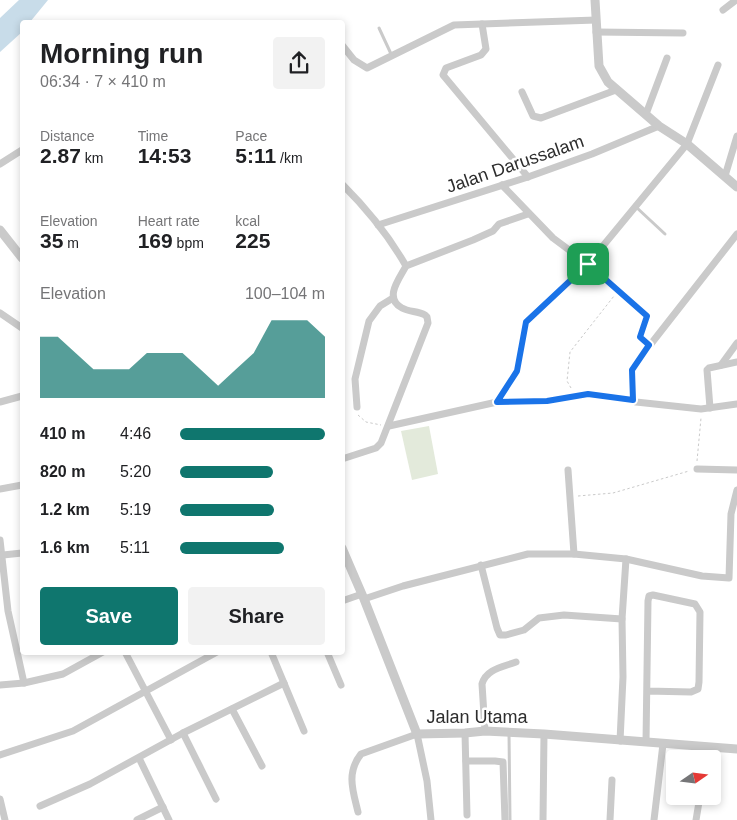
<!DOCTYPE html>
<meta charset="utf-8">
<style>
:root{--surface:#fff;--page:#f2f2f2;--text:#202124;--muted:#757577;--accent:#0f766e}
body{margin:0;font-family:Helvetica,sans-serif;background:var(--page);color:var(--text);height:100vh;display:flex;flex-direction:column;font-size:19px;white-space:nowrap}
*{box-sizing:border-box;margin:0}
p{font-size:16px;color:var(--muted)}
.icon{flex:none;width:28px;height:28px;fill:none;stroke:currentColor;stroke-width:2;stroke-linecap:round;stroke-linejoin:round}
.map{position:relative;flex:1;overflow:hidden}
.side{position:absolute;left:20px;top:20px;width:325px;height:635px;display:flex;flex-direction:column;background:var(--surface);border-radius:5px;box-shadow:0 2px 8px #0003}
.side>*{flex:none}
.needle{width:32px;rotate:76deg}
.tools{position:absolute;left:666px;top:750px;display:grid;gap:10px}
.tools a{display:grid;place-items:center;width:55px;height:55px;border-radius:5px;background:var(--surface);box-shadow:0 2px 8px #0003;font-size:25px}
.pin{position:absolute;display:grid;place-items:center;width:42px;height:42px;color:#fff;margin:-21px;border-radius:10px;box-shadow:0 2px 8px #0006}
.round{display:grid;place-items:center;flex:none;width:52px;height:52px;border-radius:5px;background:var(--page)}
.summary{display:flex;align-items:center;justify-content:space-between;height:85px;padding:0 20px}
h1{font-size:28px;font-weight:700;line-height:38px}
.stats{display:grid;grid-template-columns:repeat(3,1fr);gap:8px;height:85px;padding:5px 20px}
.stats div{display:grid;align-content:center}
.stats b{font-size:21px;font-weight:700}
.stats small{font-size:14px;font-weight:400}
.stats p{font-size:14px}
.chart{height:140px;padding:10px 20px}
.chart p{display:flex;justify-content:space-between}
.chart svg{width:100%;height:90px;margin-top:5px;fill:var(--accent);opacity:.7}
.action{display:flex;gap:10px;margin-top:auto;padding:10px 20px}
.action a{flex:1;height:58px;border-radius:5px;background:var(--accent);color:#fff;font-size:20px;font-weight:700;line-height:58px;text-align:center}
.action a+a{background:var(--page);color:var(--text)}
ul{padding:0 20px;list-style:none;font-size:16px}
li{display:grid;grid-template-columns:80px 60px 1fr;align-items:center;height:38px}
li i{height:12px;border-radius:6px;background:var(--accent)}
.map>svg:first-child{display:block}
.green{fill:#e3eadb}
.water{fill:#c8dce9}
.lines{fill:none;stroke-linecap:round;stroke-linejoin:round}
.path{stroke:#cacaca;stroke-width:1;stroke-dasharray:2.5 2.5;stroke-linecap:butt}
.service{stroke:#cacaca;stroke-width:3}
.minor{stroke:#cacaca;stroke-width:7}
.tertiary{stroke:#cacaca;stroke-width:9}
.route-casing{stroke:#fff;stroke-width:10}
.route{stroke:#1a73e8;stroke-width:6}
.labels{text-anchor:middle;stroke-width:5;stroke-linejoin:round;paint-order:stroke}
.street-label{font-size:18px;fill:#2d2d2d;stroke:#fff}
</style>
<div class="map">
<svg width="737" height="820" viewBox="0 0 737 820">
<rect width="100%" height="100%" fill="#fff"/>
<path class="green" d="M429 426 438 474 412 480 401 431Z"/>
<path class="water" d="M19 0H48L30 22H22V32L0 52V18Z"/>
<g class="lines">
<g class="path">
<path d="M624 296 647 316 640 337 643 340"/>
<path d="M571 388 567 381 570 352 614 296"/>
<path d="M358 415 366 422 381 425"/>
<path d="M697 461 701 418"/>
<path d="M578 496 613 493 689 471"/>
</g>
<g class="service">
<path d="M379 28 392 56"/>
<path d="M636 207 665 234"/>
<path d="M509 733 510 820"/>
</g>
<g class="minor">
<path d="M723 10 736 0"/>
<path d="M482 24 486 49 481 55 446 68 443 75 528 177"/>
<path d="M596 32 683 33"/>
<path d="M342 45 354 60 367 68 454 25 596 20"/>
<path d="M522 92 533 116 541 118 616 90"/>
<path d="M646 114 667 58"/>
<path d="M0 164 22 150"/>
<path d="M725 176 737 136"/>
<path d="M342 184C367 209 389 236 406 266"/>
<path d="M502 185 553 238 588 264 618 291"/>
<path d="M378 225 528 177 592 154 659 126"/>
<path d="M0 313 22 328"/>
<path d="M721 365 737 343"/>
<path d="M633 400 632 370 636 363 737 234"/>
<path d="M0 402 22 396"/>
<path d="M497 402 517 371 526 322 588 264 687 144 718 65"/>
<path d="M357 407 355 379 369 321 380 306 393 298"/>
<path d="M710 408 707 370 709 368 737 362"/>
<path d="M389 426 497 402 547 401 589 394 633 400 636 402 701 409 737 404"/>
<path d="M342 459 376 448 381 443 428 323 427 317 425 315C418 311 409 312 402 308 383 298 400 278 406 266L473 240 493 231 499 224 528 214"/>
<path d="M697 469 737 470"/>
<path d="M568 470 574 554"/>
<path d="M0 489 22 485"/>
<path d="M0 540 8 611 24 683 63 674 103 652"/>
<path d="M3 555 22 553"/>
<path d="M481 565 497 628 500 635H506L524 630 539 618 564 615 622 619"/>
<path d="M364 599 403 586 528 554H574L626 559 702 576 729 578 731 514 737 490"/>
<path d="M342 601 362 594"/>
<path d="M125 652 171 740"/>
<path d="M271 652 304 731"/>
<path d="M327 652 341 685"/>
<path d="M0 685 24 683"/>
<path d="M232 709 262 766"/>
<path d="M485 731 482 684C486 669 503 667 516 662"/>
<path d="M183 733 216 799"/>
<path d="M465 733 467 815"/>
<path d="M620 741 623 677 622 619 626 559"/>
<path d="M646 742 648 601 649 596 653 595 695 604 700 612 699 682 698 689 691 692 647 691"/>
<path d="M0 755 73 731 217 652"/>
<path d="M139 758 169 820"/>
<path d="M706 759 707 747"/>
<path d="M466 761H495L503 762 505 820"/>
<path d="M0 799 5 820"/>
<path d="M40 806 90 784 183 733 284 683"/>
<path d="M358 812C353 791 346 773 361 754L417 734 427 781 431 820"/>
<path d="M137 820 163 807"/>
<path d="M543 820 544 734"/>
<path d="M610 820 612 780"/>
<path d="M654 820 663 744"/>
<path d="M696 820 700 796"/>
</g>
<g class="tertiary">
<path d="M595 0 599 66 608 82 659 126 687 144 737 187"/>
<path d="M0 230 22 258"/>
<path d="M342 548 364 599 417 734 465 733 485 731 544 734 737 749"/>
</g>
</g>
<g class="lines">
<defs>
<path id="route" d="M588 264 647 316 640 337 649 345 632 370 633 400 588 394 547 401 497 402 517 371 526 322Z"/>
</defs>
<use href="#route" class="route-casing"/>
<use href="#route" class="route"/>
</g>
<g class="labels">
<g class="street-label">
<text transform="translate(515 164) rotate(-19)" y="6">Jalan Darussalam</text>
<text x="477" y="723">Jalan Utama</text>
</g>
</g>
</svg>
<div class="tools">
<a><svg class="needle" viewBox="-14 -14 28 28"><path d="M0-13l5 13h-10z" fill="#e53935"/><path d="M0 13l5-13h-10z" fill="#757577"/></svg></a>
</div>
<div class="pin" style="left:588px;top:264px;background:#1e9e55"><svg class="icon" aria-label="arrive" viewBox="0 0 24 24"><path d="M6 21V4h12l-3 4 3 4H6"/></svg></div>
<section class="side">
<div class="summary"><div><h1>Morning run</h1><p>06:34 · 7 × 410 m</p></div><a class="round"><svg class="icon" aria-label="share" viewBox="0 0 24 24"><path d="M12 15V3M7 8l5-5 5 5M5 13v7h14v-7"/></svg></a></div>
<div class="stats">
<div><p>Distance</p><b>2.87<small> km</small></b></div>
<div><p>Time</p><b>14:53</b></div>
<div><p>Pace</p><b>5:11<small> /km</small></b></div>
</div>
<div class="stats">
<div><p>Elevation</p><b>35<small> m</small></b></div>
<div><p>Heart rate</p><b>169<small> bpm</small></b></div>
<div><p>kcal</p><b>225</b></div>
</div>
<div class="chart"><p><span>Elevation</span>100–104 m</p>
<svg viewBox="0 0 160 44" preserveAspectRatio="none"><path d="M0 44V14L10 14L20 22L30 30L40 30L50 30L60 22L70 22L80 22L90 30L100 38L110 30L120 22L130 6L140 6L150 6L160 14V44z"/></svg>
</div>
<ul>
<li><b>410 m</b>4:46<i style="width:100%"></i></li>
<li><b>820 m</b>5:20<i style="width:64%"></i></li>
<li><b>1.2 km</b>5:19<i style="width:65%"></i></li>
<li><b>1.6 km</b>5:11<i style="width:72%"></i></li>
</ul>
<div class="action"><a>Save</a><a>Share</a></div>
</section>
</div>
